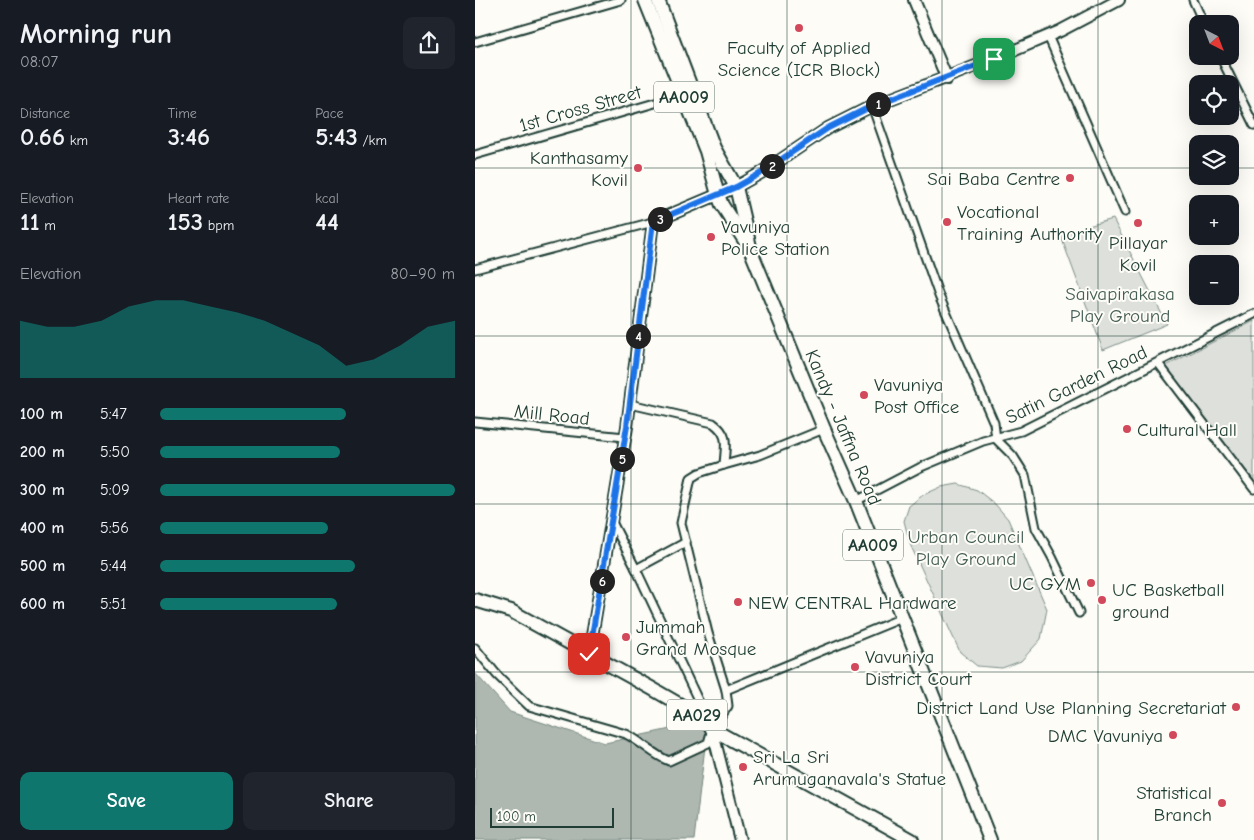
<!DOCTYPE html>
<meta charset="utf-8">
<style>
:root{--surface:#171b24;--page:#20242c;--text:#f1f3f6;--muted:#9ea1a6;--accent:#0f766e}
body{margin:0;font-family:"Comic Neue",sans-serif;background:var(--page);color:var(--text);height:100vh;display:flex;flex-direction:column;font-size:19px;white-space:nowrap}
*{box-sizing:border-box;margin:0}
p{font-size:16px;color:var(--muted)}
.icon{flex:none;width:28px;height:28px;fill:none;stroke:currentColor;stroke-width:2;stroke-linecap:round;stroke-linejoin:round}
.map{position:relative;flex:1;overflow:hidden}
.details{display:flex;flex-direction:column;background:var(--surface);width:475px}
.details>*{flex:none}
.needle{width:32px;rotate:138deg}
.controls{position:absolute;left:714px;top:15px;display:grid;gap:10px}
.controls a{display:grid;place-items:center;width:50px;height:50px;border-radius:10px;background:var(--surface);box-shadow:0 5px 20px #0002;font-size:25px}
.scale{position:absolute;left:15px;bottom:12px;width:124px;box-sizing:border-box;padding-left:5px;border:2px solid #1f3d34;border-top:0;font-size:14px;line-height:18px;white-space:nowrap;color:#1f3d34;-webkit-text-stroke:4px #fdfcf7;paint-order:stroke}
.pin{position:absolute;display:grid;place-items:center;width:42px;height:42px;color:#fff;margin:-21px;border-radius:10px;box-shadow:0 2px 8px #0006}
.km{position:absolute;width:25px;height:25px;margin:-12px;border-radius:50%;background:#222;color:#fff;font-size:14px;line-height:25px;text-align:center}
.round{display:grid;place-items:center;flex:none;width:52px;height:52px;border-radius:10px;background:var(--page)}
.summary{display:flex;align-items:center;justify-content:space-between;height:85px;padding:0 20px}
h1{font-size:28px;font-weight:700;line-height:38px}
.figures{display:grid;grid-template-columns:repeat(3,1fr);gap:8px;height:85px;padding:5px 20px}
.figures div{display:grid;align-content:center}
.figures b{font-size:25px;font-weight:700}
.figures small{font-size:14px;font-weight:400}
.figures p{font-size:14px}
.chart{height:140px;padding:10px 20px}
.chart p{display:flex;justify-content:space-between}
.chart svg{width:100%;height:90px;margin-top:5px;fill:var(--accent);opacity:.7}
.primary-button{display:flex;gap:10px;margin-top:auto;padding:10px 20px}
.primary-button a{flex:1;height:58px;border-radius:10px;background:var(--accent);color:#fff;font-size:20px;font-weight:700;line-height:58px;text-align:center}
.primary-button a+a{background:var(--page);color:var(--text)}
ul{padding:0 20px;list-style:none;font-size:16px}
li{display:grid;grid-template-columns:80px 60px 1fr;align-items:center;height:38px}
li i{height:12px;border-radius:6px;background:var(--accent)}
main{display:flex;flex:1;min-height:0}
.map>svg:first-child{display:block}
.green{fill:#dde0db;stroke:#7e8e88}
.water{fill:#aeb8b1;stroke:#75877f}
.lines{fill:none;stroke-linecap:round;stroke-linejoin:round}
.street-casing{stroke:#1f3d34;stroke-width:11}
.secondary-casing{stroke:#1f3d34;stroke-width:14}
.highway-casing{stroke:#1f3d34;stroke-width:16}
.street{stroke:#fdfcf7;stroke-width:7}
.secondary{stroke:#fdfcf7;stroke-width:10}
.highway{stroke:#fdfcf7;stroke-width:12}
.route-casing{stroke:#fff;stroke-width:10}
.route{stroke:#1a73e8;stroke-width:6}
.grid{fill:none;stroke:#1f3d34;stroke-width:1;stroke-opacity:0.55}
.poi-dot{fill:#d1495b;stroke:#fdfcf7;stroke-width:2}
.labels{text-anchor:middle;stroke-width:4;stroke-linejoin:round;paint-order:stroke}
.shield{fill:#fdfcf7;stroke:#62766e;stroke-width:1}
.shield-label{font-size:18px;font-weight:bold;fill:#1f3d34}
.poi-label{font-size:19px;fill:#1f3d34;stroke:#fdfcf7;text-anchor:start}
.street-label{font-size:19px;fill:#1f3d34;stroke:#fdfcf7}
.park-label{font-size:19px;fill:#455e55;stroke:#fdfcf7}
</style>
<main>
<section class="details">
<div class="summary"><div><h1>Morning run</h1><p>08:07</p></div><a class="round"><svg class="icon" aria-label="share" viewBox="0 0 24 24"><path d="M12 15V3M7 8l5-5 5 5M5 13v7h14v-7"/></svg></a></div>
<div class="figures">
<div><p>Distance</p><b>0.66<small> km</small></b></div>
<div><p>Time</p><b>3:46</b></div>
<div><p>Pace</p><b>5:43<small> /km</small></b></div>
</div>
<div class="figures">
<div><p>Elevation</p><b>11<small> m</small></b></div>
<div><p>Heart rate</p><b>153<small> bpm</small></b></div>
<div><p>kcal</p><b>44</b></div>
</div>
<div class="chart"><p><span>Elevation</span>80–90 m</p>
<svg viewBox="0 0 160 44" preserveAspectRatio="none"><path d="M0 44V16L10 19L20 19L30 16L40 9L50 6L60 6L70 9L80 12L90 16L100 22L110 28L120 38L130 35L140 28L150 19L160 16V44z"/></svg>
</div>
<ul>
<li><b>100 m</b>5:47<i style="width:63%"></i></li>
<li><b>200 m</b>5:50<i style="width:61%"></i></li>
<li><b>300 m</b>5:09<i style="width:100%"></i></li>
<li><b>400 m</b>5:56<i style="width:57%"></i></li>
<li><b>500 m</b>5:44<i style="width:66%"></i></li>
<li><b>600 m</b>5:51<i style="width:60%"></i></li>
</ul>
<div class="primary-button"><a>Save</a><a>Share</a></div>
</section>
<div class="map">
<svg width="779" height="840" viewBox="0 0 779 840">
<rect width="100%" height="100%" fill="#fdfcf7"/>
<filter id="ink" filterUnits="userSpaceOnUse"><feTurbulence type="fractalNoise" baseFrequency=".02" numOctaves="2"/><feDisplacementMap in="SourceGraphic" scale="10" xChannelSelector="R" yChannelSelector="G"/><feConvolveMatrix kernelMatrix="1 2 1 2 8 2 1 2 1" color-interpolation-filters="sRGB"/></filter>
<g filter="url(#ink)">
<g class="green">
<path d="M638 219 692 324 628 350 585 234Z"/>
<path d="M779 321V481L691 366Z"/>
<path d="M483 484 502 490 520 504 533 519 572 609 566 639 546 661 527 668 502 666 485 652 435 544 429 521 434 506 448 495 466 487Z"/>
</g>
<path class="water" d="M0 673 35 712 130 743 233 721 219 840H0Z"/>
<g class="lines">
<defs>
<g id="street">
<path d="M718 0 729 24"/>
<path d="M573 36 650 212"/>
<path d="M0 42 146 0"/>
<path d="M745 56 779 125"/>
<path d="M397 106 464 296 519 423 521 439 538 456 550 475 561 528 577 557 604 613"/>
<path d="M0 155 211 94"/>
<path d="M0 269 178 222"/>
<path d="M683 363 779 489"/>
<path d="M155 404 238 423C255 435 250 446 249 465"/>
<path d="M0 422 150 437"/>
<path d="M381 501 446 467 508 441 546 431 779 314"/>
<path d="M137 522 161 569 231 717"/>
<path d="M161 569 211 542"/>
<path d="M0 648 22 675 54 706 151 734C167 742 178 755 194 761L233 743 237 729 253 706 251 690 233 633 206 523 216 478 224 473 249 465 285 455 349 429"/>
<path d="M251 690 427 618"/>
</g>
<g id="secondary">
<path d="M439 0 472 79"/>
<path d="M114 654 152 427 178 222 261 187 286 173 353 128 397 106 519 59 585 31 644 0"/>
<path d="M237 729 265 840"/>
</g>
<g id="highway">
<path d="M170 0 231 151 243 195 247 205 270 241"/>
<path d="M183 0 239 148 261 187 276 251 349 429 381 501 515 840"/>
<path d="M0 600 36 611 176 688 233 721 237 729 437 840"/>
</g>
</defs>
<use href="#street" class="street-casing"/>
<use href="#secondary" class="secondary-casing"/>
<use href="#highway" class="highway-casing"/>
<use href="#street" class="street"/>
<use href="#secondary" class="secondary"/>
<use href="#highway" class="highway"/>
</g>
</g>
<g class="lines" filter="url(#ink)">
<defs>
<path id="route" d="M114 654 152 426 178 222 261 187 286 173 353 128 397 106 519 59"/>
</defs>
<use href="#route" class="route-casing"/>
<use href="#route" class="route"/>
</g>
<path class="grid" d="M156 0V840M312 0V840M467 0V840M623 0V840M0 168H722M755 168H779M0 336H779M0 504H779M0 672H779"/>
<g class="poi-dot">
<circle cx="324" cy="28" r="5"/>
<circle cx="163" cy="168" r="5"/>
<circle cx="595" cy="178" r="5"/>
<circle cx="472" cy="222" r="5"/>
<circle cx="663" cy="223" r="5"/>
<circle cx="236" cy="237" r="5"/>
<circle cx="389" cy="395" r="5"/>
<circle cx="652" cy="429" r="5"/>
<circle cx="616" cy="583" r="5"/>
<circle cx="627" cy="600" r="5"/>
<circle cx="263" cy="602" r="5"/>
<circle cx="151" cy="637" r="5"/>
<circle cx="380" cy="667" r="5"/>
<circle cx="761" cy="707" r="5"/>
<circle cx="698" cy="735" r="5"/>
<circle cx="268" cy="767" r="5"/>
<circle cx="747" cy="803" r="5"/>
</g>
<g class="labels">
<g class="shield">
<rect x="179" y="81.5" width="60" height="31" rx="4"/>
<rect x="368" y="529.5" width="60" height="31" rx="4"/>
<rect x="192" y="699.5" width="60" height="31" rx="4"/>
</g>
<g class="shield-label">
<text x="209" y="103">AA009</text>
<text x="398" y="551">AA009</text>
<text x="222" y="721">AA029</text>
</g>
<g class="poi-label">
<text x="324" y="54" text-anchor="middle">Faculty of Applied<tspan x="324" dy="22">Science (ICR Block)</tspan></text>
<text x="153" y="164" text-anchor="end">Kanthasamy<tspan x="153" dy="22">Kovil</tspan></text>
<text x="585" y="185" text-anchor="end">Sai Baba Centre</text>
<text x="482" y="218">Vocational<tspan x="482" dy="22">Training Authority</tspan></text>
<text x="246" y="233">Vavuniya<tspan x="246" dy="22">Police Station</tspan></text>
<text x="663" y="249" text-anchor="middle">Pillayar<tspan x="663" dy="22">Kovil</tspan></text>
<text x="399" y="391">Vavuniya<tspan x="399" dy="22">Post Office</tspan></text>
<text x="662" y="436">Cultural Hall</text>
<text x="606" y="590" text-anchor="end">UC GYM</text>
<text x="637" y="596">UC Basketball<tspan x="637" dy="22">ground</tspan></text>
<text x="273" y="609">NEW CENTRAL Hardware</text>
<text x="161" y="633">Jummah<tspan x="161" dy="22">Grand Mosque</tspan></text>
<text x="390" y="663">Vavuniya<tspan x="390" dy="22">District Court</tspan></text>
<text x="751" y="714" text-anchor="end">District Land Use Planning Secretariat</text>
<text x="688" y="742" text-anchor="end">DMC Vavuniya</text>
<text x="278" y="763">Sri La Sri<tspan x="278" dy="22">Arumuganavala's Statue</tspan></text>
<text x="737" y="799" text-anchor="end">Statistical<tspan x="737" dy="22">Branch</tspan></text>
</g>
<g class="street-label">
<text transform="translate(105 108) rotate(-16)" y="7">1st Cross Street</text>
<text transform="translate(601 384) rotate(-26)" y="7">Satin Garden Road</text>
<text transform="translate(77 414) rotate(6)" y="7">Mill Road</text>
<text transform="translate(369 427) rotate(67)" y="7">Kandy - Jaffna Road</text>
</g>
<g class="park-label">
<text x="645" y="300">Saivapirakasa<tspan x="645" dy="22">Play Ground</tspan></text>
<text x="491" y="543">Urban Council<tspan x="491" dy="22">Play Ground</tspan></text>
</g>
</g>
</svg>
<div class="controls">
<a><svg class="needle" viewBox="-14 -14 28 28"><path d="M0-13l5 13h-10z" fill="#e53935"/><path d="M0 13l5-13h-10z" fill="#9ea1a6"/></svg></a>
<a><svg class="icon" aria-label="locate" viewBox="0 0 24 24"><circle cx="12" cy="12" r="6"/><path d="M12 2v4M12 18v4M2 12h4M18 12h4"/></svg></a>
<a><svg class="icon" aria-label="layers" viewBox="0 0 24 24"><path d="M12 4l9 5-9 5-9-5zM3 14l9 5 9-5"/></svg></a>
<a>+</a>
<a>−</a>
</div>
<div class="scale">100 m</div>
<div class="pin" style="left:519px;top:59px;background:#1e9e55"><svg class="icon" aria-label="arrive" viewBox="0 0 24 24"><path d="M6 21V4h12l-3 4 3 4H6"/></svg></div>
<div class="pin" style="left:114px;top:654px;background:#d93025"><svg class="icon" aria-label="check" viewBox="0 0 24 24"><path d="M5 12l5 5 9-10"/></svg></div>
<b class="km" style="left:403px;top:104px">1</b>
<b class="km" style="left:297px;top:166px">2</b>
<b class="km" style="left:185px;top:219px">3</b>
<b class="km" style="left:163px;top:336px">4</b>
<b class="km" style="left:147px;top:459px">5</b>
<b class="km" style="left:127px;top:581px">6</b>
</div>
</main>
